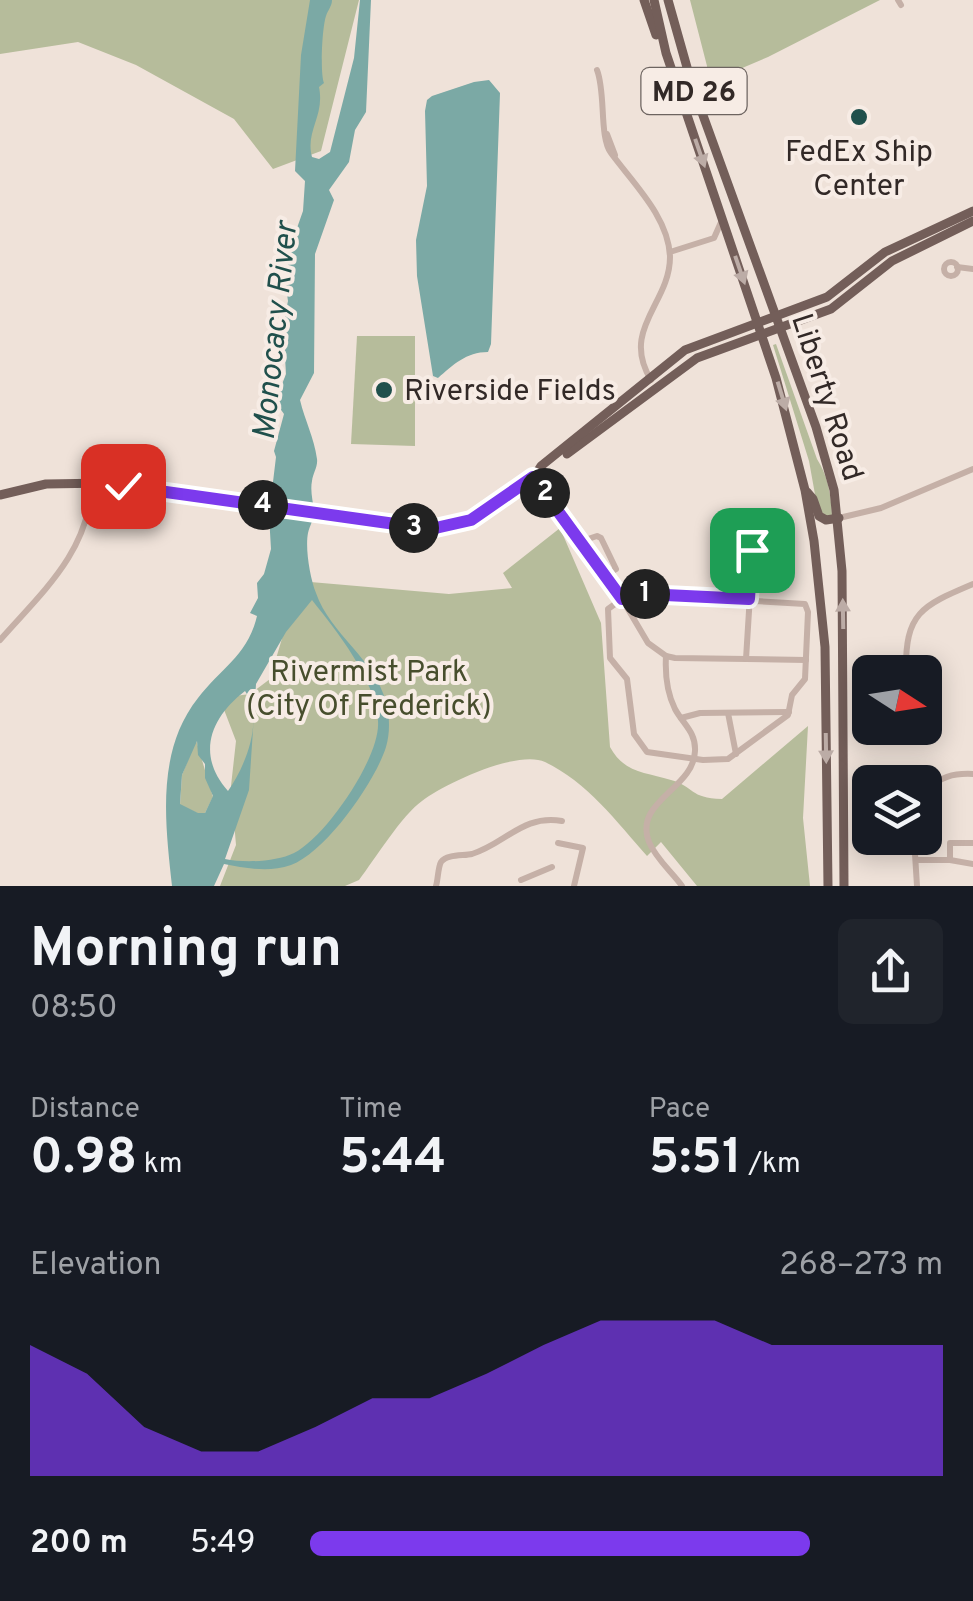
<!DOCTYPE html>
<meta charset="utf-8">
<style>
:root{--surface:#171b24;--page:#20242c;--text:#f1f3f6;--muted:#9ea1a6;--accent:#7c3aed}
body{margin:0;font-family:Overpass,sans-serif;background:var(--page);color:var(--text);height:100vh;display:flex;flex-direction:column;font-size:38px;white-space:nowrap}
*{box-sizing:border-box;margin:0}
p{font-size:32px;color:var(--muted)}
.icon{flex:none;width:55px;height:55px;fill:none;stroke:currentColor;stroke-width:2;stroke-linecap:round;stroke-linejoin:round}
.map{position:relative;height:886px;overflow:hidden}
.details{display:flex;flex-direction:column;background:var(--surface);flex:1}
.details>*{flex:none}
.needle{width:65px;rotate:102deg}
.tools{position:absolute;left:852px;top:655px;display:grid;gap:20px}
.tools a{display:grid;place-items:center;width:90px;height:90px;border-radius:15px;background:var(--surface);box-shadow:0 5px 25px #0003;font-size:50px}
.pin{position:absolute;display:grid;place-items:center;width:85px;height:85px;color:#fff;margin:-42px;border-radius:20px;box-shadow:0 5px 15px #0006}
.km{position:absolute;width:50px;height:50px;margin:-25px;border-radius:50%;background:#222;color:#fff;font-size:28px;line-height:50px;text-align:center}
.round{display:grid;place-items:center;flex:none;width:105px;height:105px;border-radius:15px;background:var(--page)}
.summary{display:flex;align-items:center;justify-content:space-between;height:170px;padding:0 30px}
h1{font-size:55px;font-weight:700;line-height:75px}
.metrics{display:grid;grid-template-columns:repeat(3,1fr);gap:15px;height:170px;padding:10px 30px}
.metrics div{display:grid;align-content:center}
.metrics b{font-size:50px;font-weight:700}
.metrics small{font-size:28px;font-weight:400}
.metrics p{font-size:28px}
.chart{height:280px;padding:20px 30px}
.chart p{display:flex;justify-content:space-between}
.chart svg{width:100%;height:180px;margin-top:10px;fill:var(--accent);opacity:.7}
ul{padding:0 30px;list-style:none;font-size:32px}
li{display:grid;grid-template-columns:160px 120px 1fr;align-items:center;height:75px}
li i{height:25px;border-radius:12px;background:var(--accent)}
.map>svg:first-child{display:block}
.green{fill:#b6bc9b}
.water{fill:#7ba9a5;fill-rule:evenodd}
.lines{fill:none;stroke-linecap:round;stroke-linejoin:round}
.minor{stroke:#c5b0a7;stroke-width:6}
.major{stroke:#735e59;stroke-width:9}
.oneway{fill:#bcaca6}
.route-casing{stroke:#fff;stroke-width:20}
.route{stroke:#7c3aed;stroke-width:12}
.poi-dot{fill:#20504c;stroke:#f7ece5;stroke-width:4}
.labels{text-anchor:middle;stroke-width:8;stroke-linejoin:round;paint-order:stroke}
.shield{fill:#f7ece5;stroke:#6d6460;stroke-width:2.5}
.shield-label{font-size:28px;font-weight:bold;fill:#322927}
.poi-label{font-size:30px;fill:#322927;stroke:#f7ece5}
.street-label{font-size:30px;fill:#322927;stroke:#f7ece5}
.park-label{font-size:30px;fill:#474e2d;stroke:#f7ece5}
.water-label{font-size:32px;font-style:italic;fill:#20504c;stroke:#f7ece5}
</style>
<div class="map">
<svg width="973" height="886" viewBox="0 0 973 886">
<rect width="100%" height="100%" fill="#efe2d9"/>
<g class="green">
<path d="M0 0H359L321 151 273 169 234 119 136 65 78 42 0 54Z"/>
<path d="M690 0H880L768 57 707 83V66Z"/>
<path d="M357 336H415V446L351 444Z"/>
<path d="M776 344 817 459C828 476 831 495 832 515L828 517 818 511 809 461 773 345Z"/>
<path d="M560 528 601 623 610 747C624 773 645 772 671 780 695 787 689 798 722 799L808 726 803 818 810 886H697L661 842 647 856C617 822 587 782 545 762 518 749 444 784 422 801 402 815 375 859 359 880L345 886H220L236 845 231 786 236 741 223 707 235 696 250 694 270 679 299 581 449 594 512 588 503 573Z"/>
<path d="M196 740 213 797 205 813 199 814 180 805 182 775Z"/>
</g>
<g class="water">
<path d="M310 0H332C332 6 328 10 326 16 322 28 320 74 324 83L319 87C325 116 305 131 312 157L319 159 330 152 354 58 360 0H371L366 112 355 130 349 162 329 190 334 200 315 254 314 373 300 400C305 421 314 437 317 459 318 467 313 473 312 481 310 491 313 501 314 511 314 519 310 525 308 533 305 548 310 578 316 593 330 634 375 659 386 702 390 717 390 733 386 747 375 782 326 852 291 865 268 873 246 868 224 864L214 886H172C165 822 156 751 198 698 220 669 248 655 257 616L250 613 258 598 257 583 264 574 271 549 269 515 276 457 274 451 284 414 279 407V392L286 374 283 324 288 301 285 281 291 245 303 211 305 181 295 171 301 55ZM312 600C337 632 375 678 378 721 381 757 325 838 294 853 276 862 244 863 225 859L249 790 256 684 286 632ZM245 691C265 719 245 767 228 791 196 755 210 718 245 691ZM197 741 198 755 205 764V778L213 796 205 813H198L180 804 182 775Z"/>
<path d="M489 80 500 93 491 344 488 352C466 352 453 365 438 378L433 376 417 276 416 240 427 186 425 111 427 100 432 96 474 82Z"/>
</g>
<g class="lines">
<g class="minor">
<path d="M898 0 901 5"/>
<path d="M597 70C606 93 599 137 611 153 632 182 669 217 670 257 670 304 620 329 651 380"/>
<path d="M607 134 615 155"/>
<path d="M670 252 714 238 722 220"/>
<circle cx="951" cy="269" r="7"/>
<path d="M957 267 973 269"/>
<path d="M533 477 622 599 648 643 666 656 675 658 806 660"/>
<path d="M839 518 881 508 973 469"/>
<path d="M582 541 597 536 601 538 616 569 605 575"/>
<path d="M639 594 805 604 808 612 805 679 792 695 788 715 728 759 703 760 647 752 634 734 627 679 610 658 608 609 622 599Z"/>
<path d="M0 640C43 591 89 552 92 483"/>
<path d="M666 656C665 674 667 693 675 709 683 724 696 732 695 751 694 789 633 801 649 842 656 859 672 872 682 886"/>
<path d="M746 659 753 547 763 533 790 526"/>
<path d="M906 672C905 613 921 606 973 584"/>
<path d="M728 713 736 754"/>
<path d="M681 718 700 713 789 712"/>
<path d="M907 728V739"/>
<path d="M925 791C940 777 953 773 973 774"/>
<path d="M870 822 866 825 870 834"/>
<path d="M914 838 917 886"/>
<path d="M558 843 583 848 574 886"/>
<path d="M973 843H950V860L973 864"/>
<path d="M916 860H950"/>
<path d="M521 880 552 867"/>
<path d="M436 886C438 880 438 867 441 862 447 854 463 856 472 854 505 844 523 814 562 821"/>
</g>
<g class="major">
<path d="M644 0 656 35"/>
<path d="M654 0 666 53 776 378 805 490 814 541 825 647 828 886"/>
<path d="M668 0 692 85 816 427 834 490 842 571 844 886"/>
<path d="M567 454 697 358 831 309 892 261 973 221"/>
<path d="M807 492 813 499 819 516 826 520 839 518"/>
<path d="M0 495 46 484 106 483 409 528C451 531 479 517 512 493 523 485 535 478 541 466L685 350 827 297 885 252 973 211"/>
</g>
</g>
<defs><path id="oneway-solid" d="M-6-.8H1V-3.2L6.5 0L1 3.2V.8H-6Z" transform="scale(2.5)"/></defs>
<g class="oneway">
<use href="#oneway-solid" transform="translate(700 153) rotate(71)"/>
<use href="#oneway-solid" transform="translate(740 270) rotate(71)"/>
<use href="#oneway-solid" transform="translate(782 396) rotate(73)"/>
<use href="#oneway-solid" transform="translate(843 614) rotate(-91)"/>
<use href="#oneway-solid" transform="translate(826 748) rotate(89)"/>
</g>
<g class="lines">
<defs>
<path id="route" d="M123 486 431 529 471 520 533 477 622 599 644 594 749 599 752 550"/>
</defs>
<use href="#route" class="route-casing"/>
<use href="#route" class="route"/>
</g>
<g class="poi-dot">
<circle cx="859" cy="117" r="10"/>
<circle cx="384" cy="390" r="10"/>
</g>
<g class="labels">
<rect class="shield" x="641.5" y="68" width="105" height="46" rx="8"/>
<g class="shield-label">
<text x="694" y="101">MD 26</text>
</g>
<g class="poi-label">
<text x="859" y="161">FedEx Ship<tspan x="859" dy="34">Center</tspan></text>
<text x="404" y="400" text-anchor="start">Riverside Fields</text>
</g>
<g class="street-label">
<text transform="translate(828 397) rotate(72)" y="10">Liberty Road</text>
</g>
<g class="park-label">
<text x="369" y="681">Rivermist Park<tspan x="369" dy="34">(City Of Frederick)</tspan></text>
</g>
<g class="water-label">
<text transform="translate(274 331) rotate(-84)" y="11">Monocacy River</text>
</g>
</g>
</svg>
<div class="tools">
<a><svg class="needle" viewBox="-14 -14 28 28"><path d="M0-13l5 13h-10z" fill="#e53935"/><path d="M0 13l5-13h-10z" fill="#9ea1a6"/></svg></a>
<a><svg class="icon" aria-label="layers" viewBox="0 0 24 24"><path d="M12 4l9 5-9 5-9-5zM3 14l9 5 9-5"/></svg></a>
</div>
<div class="pin" style="left:752px;top:550px;background:#1e9e55"><svg class="icon" aria-label="arrive" viewBox="0 0 24 24"><path d="M6 21V4h12l-3 4 3 4H6"/></svg></div>
<div class="pin" style="left:123px;top:486px;background:#d93025"><svg class="icon" aria-label="check" viewBox="0 0 24 24"><path d="M5 12l5 5 9-10"/></svg></div>
<b class="km" style="left:645px;top:594px">1</b>
<b class="km" style="left:545px;top:493px">2</b>
<b class="km" style="left:414px;top:528px">3</b>
<b class="km" style="left:263px;top:505px">4</b>
</div>
<section class="details">
<div class="summary"><div><h1>Morning run</h1><p>08:50</p></div><a class="round"><svg class="icon" aria-label="share" viewBox="0 0 24 24"><path d="M12 15V3M7 8l5-5 5 5M5 13v7h14v-7"/></svg></a></div>
<div class="metrics">
<div><p>Distance</p><b>0.98<small> km</small></b></div>
<div><p>Time</p><b>5:44</b></div>
<div><p>Pace</p><b>5:51<small> /km</small></b></div>
</div>
<div class="chart"><p><span>Elevation</span>268–273 m</p>
<svg viewBox="0 0 160 44" preserveAspectRatio="none"><path d="M0 44V12L10 19L20 32L30 38L40 38L50 32L60 25L70 25L80 19L90 12L100 6L110 6L120 6L130 12L140 12L150 12L160 12V44z"/></svg>
</div>
<ul>
<li><b>200 m</b>5:49<i style="width:79%"></i></li>
</ul>
</section>
